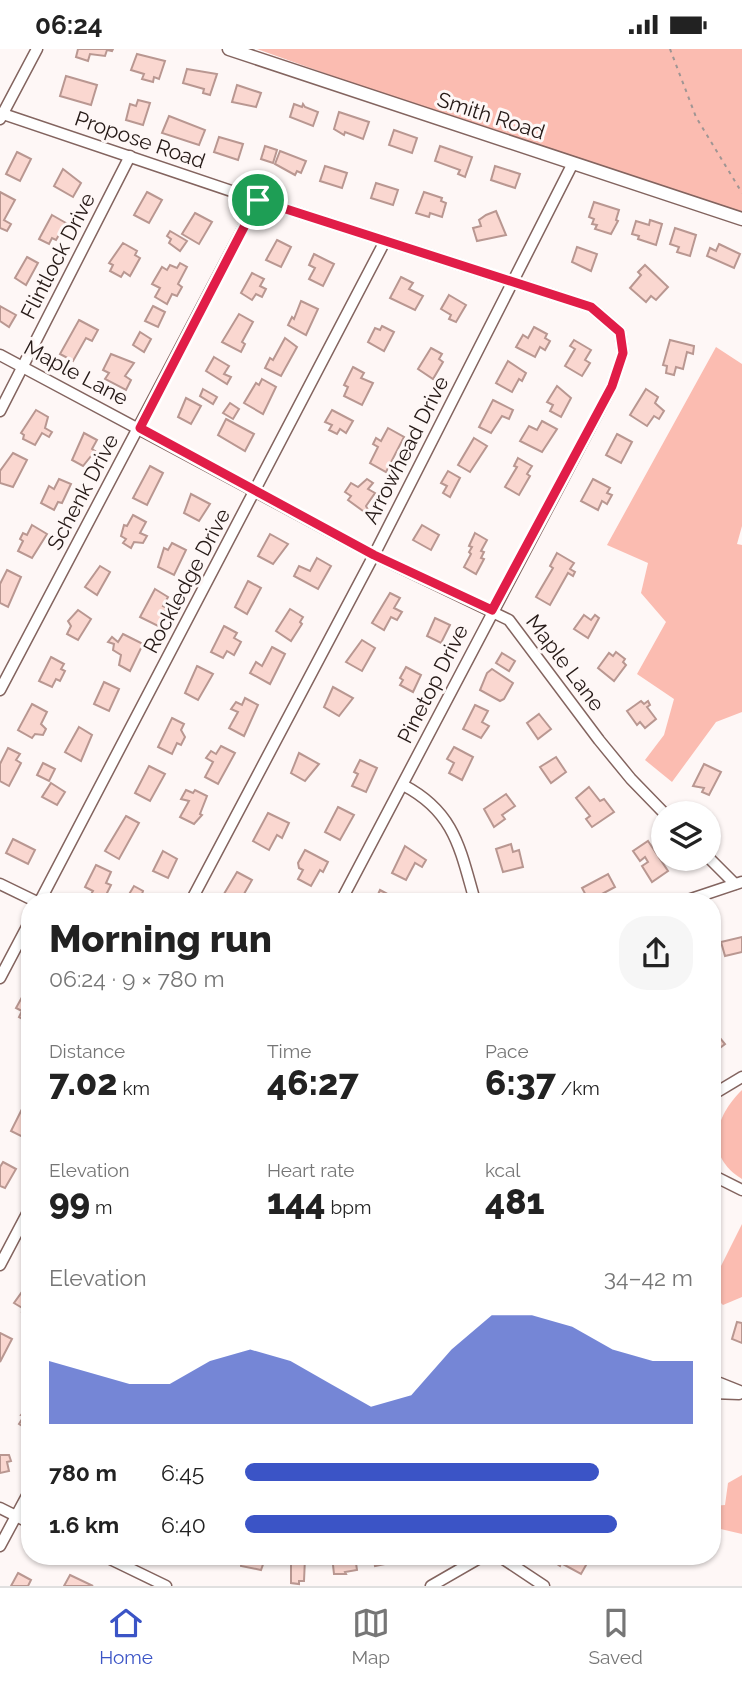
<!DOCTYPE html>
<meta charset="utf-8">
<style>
:root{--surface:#fff;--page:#f6f6f6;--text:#222;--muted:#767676;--line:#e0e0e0;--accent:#3b54c6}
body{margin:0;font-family:Raleway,sans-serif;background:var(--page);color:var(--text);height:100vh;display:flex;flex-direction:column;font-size:26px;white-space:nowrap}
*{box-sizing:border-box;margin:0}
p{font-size:23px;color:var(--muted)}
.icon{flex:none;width:38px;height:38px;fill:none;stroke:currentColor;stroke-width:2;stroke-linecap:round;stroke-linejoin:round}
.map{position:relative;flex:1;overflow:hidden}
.details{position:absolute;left:21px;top:844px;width:700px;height:672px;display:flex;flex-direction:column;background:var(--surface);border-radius:28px;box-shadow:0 2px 5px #0004}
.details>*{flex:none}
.tools{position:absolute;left:651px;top:752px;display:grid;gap:14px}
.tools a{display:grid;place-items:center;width:70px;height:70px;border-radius:50%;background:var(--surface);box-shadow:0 2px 5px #0004;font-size:35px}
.pin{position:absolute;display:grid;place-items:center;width:60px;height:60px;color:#fff;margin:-30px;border:4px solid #fff;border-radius:50%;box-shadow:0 2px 7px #0007}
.round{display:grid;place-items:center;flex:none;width:74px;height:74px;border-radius:28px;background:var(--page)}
.headline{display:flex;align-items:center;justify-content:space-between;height:119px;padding:0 28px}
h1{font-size:38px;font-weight:800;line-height:52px}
.metrics{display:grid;grid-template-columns:repeat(3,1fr);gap:10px;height:119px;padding:7px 28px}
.metrics div{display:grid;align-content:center}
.metrics b{font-size:35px;font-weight:800}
.metrics small{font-size:19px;font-weight:400}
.metrics p{font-size:19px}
.chart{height:196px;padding:14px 28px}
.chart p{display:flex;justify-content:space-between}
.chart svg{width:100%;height:126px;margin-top:7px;fill:var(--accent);opacity:.7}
ul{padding:0 28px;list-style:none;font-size:23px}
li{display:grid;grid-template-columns:112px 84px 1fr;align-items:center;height:52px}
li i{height:18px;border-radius:9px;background:var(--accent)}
.status{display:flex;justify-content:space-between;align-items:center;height:49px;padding:0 35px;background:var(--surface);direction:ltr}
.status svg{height:19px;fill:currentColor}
.tabs{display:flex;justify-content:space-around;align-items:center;height:98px;border-top:2px solid var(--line);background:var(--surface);font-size:19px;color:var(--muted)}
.tabs a{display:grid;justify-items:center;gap:4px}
.tabs .on{color:var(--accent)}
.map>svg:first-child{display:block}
.green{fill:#fbbcb1}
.building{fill:#fad7d0;stroke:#b99791;stroke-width:2}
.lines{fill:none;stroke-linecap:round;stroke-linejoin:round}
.minor-casing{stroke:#83645f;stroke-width:13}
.tertiary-casing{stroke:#83645f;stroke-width:15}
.path{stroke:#9f9593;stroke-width:2;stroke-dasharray:3.5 5;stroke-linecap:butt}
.minor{stroke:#fff;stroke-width:10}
.tertiary{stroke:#fff;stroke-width:12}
.route-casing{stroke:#fff;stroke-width:14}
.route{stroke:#e11d48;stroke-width:9}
.labels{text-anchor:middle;stroke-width:6;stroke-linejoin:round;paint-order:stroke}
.street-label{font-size:21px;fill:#251916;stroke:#fef7f6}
</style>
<div class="status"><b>06:24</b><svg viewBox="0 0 49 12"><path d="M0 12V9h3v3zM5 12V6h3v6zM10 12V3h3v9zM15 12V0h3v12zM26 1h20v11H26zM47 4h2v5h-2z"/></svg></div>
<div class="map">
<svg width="742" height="1537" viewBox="0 0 742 1537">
<rect width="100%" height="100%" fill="#fef7f6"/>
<g class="green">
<path d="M257 0H742V169L703 159Z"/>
<path d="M716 298 742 315V477L737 495 742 496V663L716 673 672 733 645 711 664 686 674 650 637 625 666 573 641 544 648 514 607 496Z"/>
<path d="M742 1041V1130C704 1107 714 1068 742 1041Z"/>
<path d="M742 1175V1248L723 1256 712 1245V1216L721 1217Z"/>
<path d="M742 1426V1485L712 1478V1457L725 1456 728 1434Z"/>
</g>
<g class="building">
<path d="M78 0H113L112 2 107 1 105 7 90 5 88 12 76 8Z"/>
<path d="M137 5 165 12 159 30 154 28 153 33 142 30 144 25 131 21Z"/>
<path d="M187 20 217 25 210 46 203 44 204 40 183 34Z"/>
<path d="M66 27 97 36 91 56 60 47Z"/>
<path d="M237 36 261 44 256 58 232 53Z"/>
<path d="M138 51 150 54 143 76 126 71 130 55 136 57Z"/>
<path d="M294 55 302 58 303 55 305 58 318 63 313 77 290 68Z"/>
<path d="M339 63 369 73 363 90 345 83 344 86 334 80Z"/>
<path d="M169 67 205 81 199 96 162 84Z"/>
<path d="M394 81 417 89 412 104 389 96Z"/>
<path d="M219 88 243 95 238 111 214 103Z"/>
<path d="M265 97 277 101 273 114 261 110Z"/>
<path d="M440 97 472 108 465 128 458 125 460 121 435 112Z"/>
<path d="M280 102 306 112 301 124 297 122 295 126 275 115Z"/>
<path d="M17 103 31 110 20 132 6 125Z"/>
<path d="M325 117 347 124 342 139 320 132Z"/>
<path d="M495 117 520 125 515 139 491 131Z"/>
<path d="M63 120 81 134 73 148 54 137Z"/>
<path d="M376 134 398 141 393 156 371 149Z"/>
<path d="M0 143 15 151 4 171 11 175 7 182 0 179Z"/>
<path d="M147 143 162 151 149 174 134 166Z"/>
<path d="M424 143 442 149 441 152 446 154 442 168 430 164 429 168 416 164Z"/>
<path d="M594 153 619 161 616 171 618 172 611 185 595 180 597 176 592 175 594 170 589 168Z"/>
<path d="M496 162 506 186 477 192 473 179 481 177 479 171 486 166Z"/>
<path d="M195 164 212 173 199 195 182 185Z"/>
<path d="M52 166 66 174 56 191 52 189 49 195 39 190Z"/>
<path d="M650 171 662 175 656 196 638 190 639 187 632 185 636 172 649 176Z"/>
<path d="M675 179 696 186 690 207 677 203 679 198 670 195Z"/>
<path d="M170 182 187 192 180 202 169 194 171 190 167 187Z"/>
<path d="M277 191 291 198 281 218 266 211Z"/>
<path d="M123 194 137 202 135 206 140 209 130 227 124 223 121 228 110 222 113 216 109 214Z"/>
<path d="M719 195 740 205 734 219 707 207 710 199 716 202Z"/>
<path d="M577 198 597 205 591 222 572 213Z"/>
<path d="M314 205 334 215 323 237 309 230 315 219 309 216Z"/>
<path d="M27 208 38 214 26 236 15 229Z"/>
<path d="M180 214 187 218 178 235 182 238 177 247 172 245 167 255 155 248 160 239 152 235 162 218 167 221 170 216 177 219Z"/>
<path d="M645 216 668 238 656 251 651 247 646 253 630 239 641 226 638 223Z"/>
<path d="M252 224 264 230 260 237 266 240 262 248 256 245 252 251 241 244Z"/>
<path d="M401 228 413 234 409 240 423 247 415 261 390 249Z"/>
<path d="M449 246 466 256 456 273 449 270 451 266 441 260Z"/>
<path d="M301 252 318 260 306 286 288 276 292 268 294 270Z"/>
<path d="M0 257 16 266 9 278 0 272Z"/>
<path d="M153 257 165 263 158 278 145 272Z"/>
<path d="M239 265 253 273 242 293 245 295 241 303 222 293Z"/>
<path d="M79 271 98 281 92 292 86 289 73 312 60 305Z"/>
<path d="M382 277 394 283 384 302 368 293 375 279 380 281Z"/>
<path d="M534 278 547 285 545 289 550 292 545 301 540 298 535 308 516 298 523 286 528 289Z"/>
<path d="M140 283 151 290 144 303 133 296Z"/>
<path d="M285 289 297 298 281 327 265 319 270 309 273 311Z"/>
<path d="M574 291 591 301 585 311 590 314 582 327 565 317 575 300 570 297Z"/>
<path d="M670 291 694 297 693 305 687 303 683 320 676 318 674 326 666 324 667 317 663 316Z"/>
<path d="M431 299 442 305 439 310 443 313 433 330 418 320Z"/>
<path d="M111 305 134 314 125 327 131 331 126 341 105 330 109 324 103 321Z"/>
<path d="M214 308 229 317 224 325 231 328 227 335 206 322Z"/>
<path d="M508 312 526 324 522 332 519 330 512 343 496 334Z"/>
<path d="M353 318 364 324 361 329 373 334 362 356 344 347 348 338 344 336Z"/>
<path d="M262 330 276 338 263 365 244 354 256 334 259 336Z"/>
<path d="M557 337 571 349 561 368 550 362 553 356 547 353Z"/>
<path d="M203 340 217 348 213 355 200 347Z"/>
<path d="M646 340 658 348 655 354 664 362 659 370 654 367 647 377 630 366Z"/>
<path d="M186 349 201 357 191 375 178 368Z"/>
<path d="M493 351 513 361 509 370 502 367 491 384 479 378Z"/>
<path d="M230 354 239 360 233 370 223 364Z"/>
<path d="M36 361 48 368 45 379 52 383 49 388 42 384 35 396 23 390 24 386 21 384Z"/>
<path d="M332 361 353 372 346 384 340 380 337 385 329 381 332 376 325 373Z"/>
<path d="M226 370 254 385 245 402 218 386Z"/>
<path d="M542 372 557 380 542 403 520 392 529 377 537 381Z"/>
<path d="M388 379 404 388 386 423 370 414 378 398 373 395 376 389 381 392Z"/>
<path d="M84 384 97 391 92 400 95 402 83 417 72 411Z"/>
<path d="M617 385 632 393 621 414 606 406Z"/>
<path d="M474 389 487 397 470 423 458 416Z"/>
<path d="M13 404 27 411 13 438 0 434V422Z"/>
<path d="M518 409 532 417 527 425 530 427 519 446 505 438 517 418 514 417Z"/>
<path d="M150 417 163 424 147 456 133 449Z"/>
<path d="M448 422 460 429 450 448 443 444 447 437 441 434Z"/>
<path d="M59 430 71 435 62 454 58 453 54 461 41 454 49 437 54 440Z"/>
<path d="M367 430 373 434 368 440 375 444 366 457 368 461 363 462 348 451 351 447 345 443 351 434 358 438Z"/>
<path d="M593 430 610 439 607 444 612 446 607 455 602 452 598 461 581 452Z"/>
<path d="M191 445 210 455 199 472 184 464Z"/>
<path d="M133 466 146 473 140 484 147 487 143 494 134 493 131 499 123 494 126 490 121 487 124 476 127 477Z"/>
<path d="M32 476 47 485 32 509 18 502 23 492 20 490 23 484 27 486Z"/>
<path d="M422 476 439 486 431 501 413 491Z"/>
<path d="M475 484 487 491 481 502 484 503 481 509 484 510 476 525 464 518 471 505 469 503 472 498 469 497Z"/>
<path d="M270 485 288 495 273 515 258 507Z"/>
<path d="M172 494 186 501 174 526 158 518 164 499 168 501Z"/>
<path d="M557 504 574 514 570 520 575 523 573 527 568 524 550 556 536 548 553 519 550 517Z"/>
<path d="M317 509 331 517 318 540 294 527 299 517 310 522Z"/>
<path d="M100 517 110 523 97 546 85 538Z"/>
<path d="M7 521 21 528 8 558 0 554V535Z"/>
<path d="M248 532 261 539 247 565 235 558Z"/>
<path d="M155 540 168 548 163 557 167 559 158 577 140 568Z"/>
<path d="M390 544 400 549 394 559 402 563 397 571 391 568 384 581 372 574Z"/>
<path d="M290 560 303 568 300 573 302 575 291 592 276 582Z"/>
<path d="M78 561 91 570 78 591 67 585 71 577 68 572Z"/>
<path d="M584 566 591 571 595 566 599 569 588 589 574 580Z"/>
<path d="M435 569 450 576 441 594 427 587Z"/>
<path d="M224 577 237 584 234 589 241 593 234 606 227 602 223 609 211 603Z"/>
<path d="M123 585 143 595 130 622 119 616 121 606 113 601 114 595 108 593 112 588 118 593Z"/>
<path d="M362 591 375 599 362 622 346 613Z"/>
<path d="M272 598 285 605 270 635 250 624 256 613 262 617Z"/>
<path d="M616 603 625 610 623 613 626 616 614 632 598 619 609 604 613 607Z"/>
<path d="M502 604 515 612 509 622 496 614Z"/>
<path d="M51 608 64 615 61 620 65 622 60 632 56 630 52 638 39 632Z"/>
<path d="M197 617 213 625 198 651 185 644Z"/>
<path d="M406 618 421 626 413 643 400 636 403 631 400 629Z"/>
<path d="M492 620 513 634 504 650 500 652 480 641 487 624Z"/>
<path d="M104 633 119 640 109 662 94 655Z"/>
<path d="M333 638 353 649 339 667 324 658Z"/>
<path d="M245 649 258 656 244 687 229 679 238 663 231 660 236 653 242 656Z"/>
<path d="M641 652 644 655 648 652 650 656 647 658 656 670 645 679 640 673 637 676 627 662Z"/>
<path d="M32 655 47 663 41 675 46 680 43 686 35 685 32 689 18 681Z"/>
<path d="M475 656 488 662 482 673 489 677 481 689 463 680Z"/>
<path d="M539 665 551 680 538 690 527 674Z"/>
<path d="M172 669 184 675 181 681 185 688 181 696 177 694 172 705 158 698Z"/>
<path d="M79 678 92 686 81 712 65 703Z"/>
<path d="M221 697 235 704 218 735 205 728 213 713 206 709 211 702 216 705Z"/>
<path d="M454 698 473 708 462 731 449 724 454 714 447 710Z"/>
<path d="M8 699 20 705 16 711 21 714 9 737 0 732V715Z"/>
<path d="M299 704 319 715 305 732 291 724Z"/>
<path d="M556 708 566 723 551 734 540 718Z"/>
<path d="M360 711 377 719 366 743 352 737 358 725 354 723Z"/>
<path d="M43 714 55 720 49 732 37 726Z"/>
<path d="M704 715 721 723 709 746 702 743 704 739 693 737Z"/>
<path d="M149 717 165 725 150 752 135 744Z"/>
<path d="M51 734 65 743 57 756 42 748Z"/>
<path d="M589 738 600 752 604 750 614 763 592 778 586 770 590 767 576 749Z"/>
<path d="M186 741 193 744 195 741 207 747 200 765 202 766 194 775 180 768 189 752 181 750Z"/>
<path d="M506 745 515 757 502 766 505 770 494 778 484 760Z"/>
<path d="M338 758 354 766 340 791 325 783Z"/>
<path d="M268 764 289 774 282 789 277 786 269 801 253 792Z"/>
<path d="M126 767 139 774 119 810 105 802Z"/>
<path d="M13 790 35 801 28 815 6 804Z"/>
<path d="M648 792 668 822 652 833 642 817 648 813 645 808 640 812 633 802Z"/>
<path d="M511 795 513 803 519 801 523 818 503 823 496 800Z"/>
<path d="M405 797 426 811 422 818 415 814 406 831 392 824Z"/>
<path d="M305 801 328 813 323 823 320 821 311 837 298 830 303 821 299 819 298 814Z"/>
<path d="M163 802 177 810 168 829 153 822Z"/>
<path d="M96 816 111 823 106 834 111 836 103 852 90 847 93 842 85 838Z"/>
<path d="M237 823 252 831 240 852H226L221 850Z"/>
<path d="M608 825 615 838 589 852 582 839Z"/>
<path d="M134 837 143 842 142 845 151 850 150 852H125Z"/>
<path d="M380 841 393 848 391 852H375Z"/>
<path d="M742 888V903L725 907 721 893Z"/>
<path d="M26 941 30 942V974L19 968 22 962 16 959Z"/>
<path d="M715 983 725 995 712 1005V985Z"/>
<path d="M22 1060 30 1063V1083L27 1090 11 1082Z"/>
<path d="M3 1113 16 1120 5 1139 0 1137V1118Z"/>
<path d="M29 1233 30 1234V1268L22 1263 24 1260 14 1254Z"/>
<path d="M737 1273 742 1274V1294L732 1290Z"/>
<path d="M0 1284 12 1290 0 1313Z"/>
<path d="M28 1358 30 1359V1382L19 1375 24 1367 21 1366Z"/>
<path d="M0 1406H9L11 1412 7 1413 9 1422 0 1424Z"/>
<path d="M241 1507H266L261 1521 241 1517Z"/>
<path d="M332 1507H355L357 1521 345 1523 346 1525H334Z"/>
<path d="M373 1507H389L390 1514 375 1517Z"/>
<path d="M545 1507H587L590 1509 581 1525 561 1514 560 1517Z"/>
<path d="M291 1509H305L304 1532H299V1535L291 1534Z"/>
<path d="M18 1524 31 1531 28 1537H11Z"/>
<path d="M70 1526 93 1537H64Z"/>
</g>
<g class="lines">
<defs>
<g id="minor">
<path d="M0 64 258 151 591 258 620 283 623 304 612 337 341 852"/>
<path d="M0 70 37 0"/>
<path d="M0 306 374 506 509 571 599 691 631 730 665 765"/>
<path d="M0 362 130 107"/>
<path d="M0 641 258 151"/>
<path d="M403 736C455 763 460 800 475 852"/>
<path d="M709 809 735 835"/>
<path d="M0 835 35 852"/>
<path d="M40 852 385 192"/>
<path d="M191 852 374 506 573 114"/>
<path d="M685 852 742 833"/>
<path d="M0 929 30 872"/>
<path d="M712 1046 742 1028"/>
<path d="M712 1126 742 1141"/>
<path d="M0 1216 30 1159"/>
<path d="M712 1331 742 1343"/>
<path d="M712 1344 739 1345"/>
<path d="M0 1459 30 1474"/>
<path d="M0 1497 30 1441"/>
<path d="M104 1507 166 1537"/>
<path d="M499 1507 544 1537"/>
<path d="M431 1537 483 1507"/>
</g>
<path id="tertiary" d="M229 0 742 170"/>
</defs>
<use href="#minor" class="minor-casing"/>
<use href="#tertiary" class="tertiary-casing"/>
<path class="path" d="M670 0 696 68 742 144"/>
<use href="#minor" class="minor"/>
<use href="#tertiary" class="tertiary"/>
</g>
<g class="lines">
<defs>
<path id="route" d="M258 151 591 258 620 283 623 304 612 337 492 561 374 506 140 379Z"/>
</defs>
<use href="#route" class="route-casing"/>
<use href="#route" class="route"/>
</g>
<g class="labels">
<g class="street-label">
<text transform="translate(491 67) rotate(18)" y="7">Smith Road</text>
<text transform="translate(140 91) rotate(19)" y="7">Propose Road</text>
<text transform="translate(58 207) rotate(-63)" y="7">Flintlock Drive</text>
<text transform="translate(76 324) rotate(28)" y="7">Maple Lane</text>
<text transform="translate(406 401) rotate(-63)" y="7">Arrowhead Drive</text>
<text transform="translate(83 443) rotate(-62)" y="7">Schenk Drive</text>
<text transform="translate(187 532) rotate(-62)" y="7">Rockledge Drive</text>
<text transform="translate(565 614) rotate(53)" y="7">Maple Lane</text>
<text transform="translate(433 635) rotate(-63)" y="7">Pinetop Drive</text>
</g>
</g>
</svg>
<div class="tools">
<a><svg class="icon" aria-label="layers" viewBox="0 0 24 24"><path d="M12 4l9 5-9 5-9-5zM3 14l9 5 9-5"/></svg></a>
</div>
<div class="pin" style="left:258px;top:151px;background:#1e9e55"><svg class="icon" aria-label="arrive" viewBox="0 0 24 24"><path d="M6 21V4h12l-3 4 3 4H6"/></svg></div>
<section class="details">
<div class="headline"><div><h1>Morning run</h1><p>06:24 · 9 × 780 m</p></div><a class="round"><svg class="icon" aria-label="share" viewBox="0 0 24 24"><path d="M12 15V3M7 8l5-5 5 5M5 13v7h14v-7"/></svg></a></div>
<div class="metrics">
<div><p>Distance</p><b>7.02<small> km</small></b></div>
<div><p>Time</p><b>46:27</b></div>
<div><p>Pace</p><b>6:37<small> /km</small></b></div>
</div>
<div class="metrics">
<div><p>Elevation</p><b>99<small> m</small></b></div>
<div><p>Heart rate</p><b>144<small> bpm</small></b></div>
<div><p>kcal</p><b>481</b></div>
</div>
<div class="chart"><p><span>Elevation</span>34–42 m</p>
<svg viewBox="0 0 160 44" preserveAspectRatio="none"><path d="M0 44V22L10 26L20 30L30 30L40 22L50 18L60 22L70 30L80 38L90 34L100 18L110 6L120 6L130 10L140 18L150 22L160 22V44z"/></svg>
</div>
<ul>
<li><b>780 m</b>6:45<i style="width:79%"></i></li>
<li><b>1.6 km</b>6:40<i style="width:83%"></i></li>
</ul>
</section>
</div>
<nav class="tabs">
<a class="on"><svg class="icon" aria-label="home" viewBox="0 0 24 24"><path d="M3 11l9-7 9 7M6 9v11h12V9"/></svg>Home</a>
<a><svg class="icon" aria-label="map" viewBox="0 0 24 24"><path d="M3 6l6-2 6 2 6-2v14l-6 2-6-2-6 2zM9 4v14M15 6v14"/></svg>Map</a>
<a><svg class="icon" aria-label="saved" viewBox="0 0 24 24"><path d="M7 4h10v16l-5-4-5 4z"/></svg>Saved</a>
</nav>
